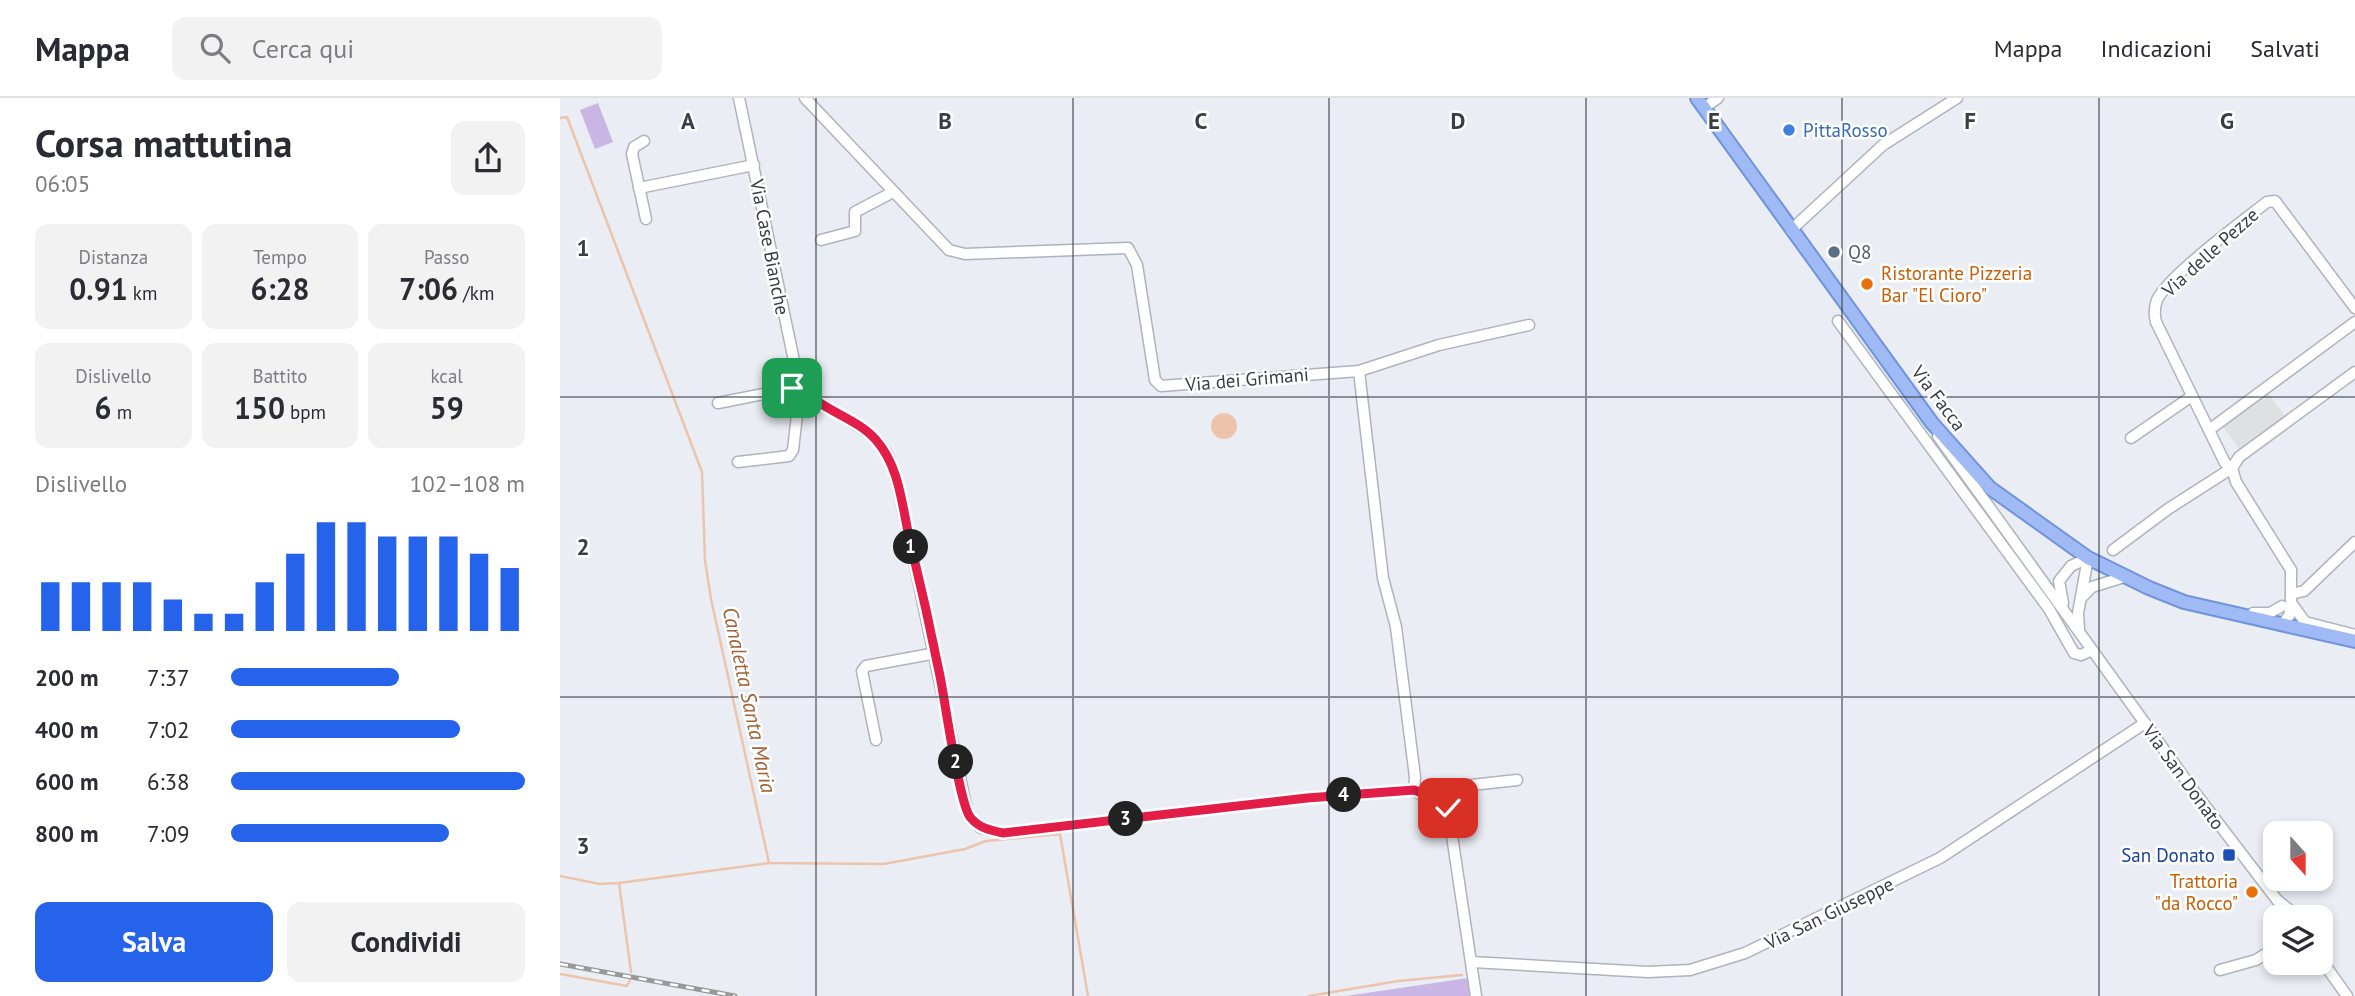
<!DOCTYPE html>
<html lang="it">
<meta charset="utf-8">
<style>
:root{--surface:#fff;--page:#f2f2f3;--text:#2b2b33;--muted:#7c7c81;--line:#e1e1e2;--accent:#2563eb}
body{margin:0;font-family:"PT Sans",sans-serif;background:var(--page);color:var(--text);height:100vh;display:flex;flex-direction:column;font-size:26px;white-space:nowrap}
*{box-sizing:border-box;margin:0}
p{font-size:23px;color:var(--muted)}
.icon{flex:none;width:38px;height:38px;fill:none;stroke:currentColor;stroke-width:2;stroke-linecap:round;stroke-linejoin:round}
.map{position:relative;flex:1;overflow:hidden}
.side{display:flex;flex-direction:column;background:var(--surface);width:560px}
.side>*{flex:none}
.needle{width:46px;rotate:159deg}
.buttons{position:absolute;left:1703px;top:723px;display:grid;gap:14px}
.buttons a{display:grid;place-items:center;width:70px;height:70px;border-radius:14px;background:var(--surface);box-shadow:0 4px 10px #0003;font-size:35px}
.pin{position:absolute;display:grid;place-items:center;width:60px;height:60px;color:#fff;margin:-30px;border-radius:14px;box-shadow:0 4px 10px #0006}
.km{position:absolute;width:35px;height:35px;margin:-18px;border-radius:50%;background:#222;color:#fff;font-size:19px;line-height:35px;text-align:center}
.round{display:grid;place-items:center;flex:none;width:74px;height:74px;border-radius:14px;background:var(--page)}
.overview{display:flex;align-items:center;justify-content:space-between;height:119px;padding:0 35px}
h1{font-size:38px;font-weight:600;line-height:52px}
.figures{display:grid;grid-template-columns:repeat(3,1fr);gap:10px;height:119px;padding:7px 35px}
.figures div{display:grid;align-content:center;border-radius:14px;background:var(--page);text-align:center}
.figures b{font-size:30px;font-weight:600}
.figures small{font-size:19px;font-weight:400}
.figures p{font-size:19px}
.chart{height:196px;padding:14px 35px}
.chart p{display:flex;justify-content:space-between}
.chart svg{width:100%;height:126px;margin-top:7px;stroke:var(--accent);stroke-width:6}
.cta{display:flex;gap:14px;margin-top:auto;padding:14px 35px}
.cta a{flex:1;height:80px;border-radius:14px;background:var(--accent);color:#fff;font-size:28px;font-weight:600;line-height:80px;text-align:center}
.cta a+a{background:var(--page);color:var(--text)}
ul{padding:0 35px;list-style:none;font-size:23px}
li{display:grid;grid-template-columns:112px 84px 1fr;align-items:center;height:52px}
li i{height:18px;border-radius:9px;background:var(--accent)}
header{display:flex;align-items:center;gap:42px;box-sizing:border-box;height:98px;padding:0 35px;background:var(--surface);border-bottom:2px solid var(--line)}
header strong{font-size:33px}
nav{display:flex;gap:38px;margin-inline-start:auto;font-size:24px}
.search{width:490px;height:63px;background:var(--page);display:flex;align-items:center;gap:18px;box-sizing:border-box;padding:0 24px;border-radius:14px;color:var(--muted);font-size:26px}
main{display:flex;flex:1;min-height:0}
.map>svg:first-child{display:block}
.green{fill:#cab6e4}
.parking{fill:#dee0e2}
.water{fill:#ebc4ab}
.lines{fill:none;stroke-linecap:round;stroke-linejoin:round}
.stream{stroke:#ebc4ab;stroke-width:2.5}
.minor-casing{stroke:#adb4be;stroke-width:13}
.major-casing{stroke:#7193db;stroke-width:16}
.minor{stroke:#fff;stroke-width:10}
.major{stroke:#a0baf6;stroke-width:12}
.rail-casing{stroke:#989898;stroke-width:5}
.rail{stroke:#fff;stroke-width:2.5;stroke-dasharray:8;stroke-linecap:butt}
.route-casing{stroke:#fff;stroke-width:14}
.route{stroke:#e11d48;stroke-width:9}
.grid{fill:none;stroke:#383e47;stroke-width:2;stroke-opacity:0.55}
.shop-dot{fill:#3f7fe0;stroke:#fff;stroke-width:2.5}
.service-dot{fill:#5c6f8a;stroke:#fff;stroke-width:2.5}
.food-dot{fill:#e8710a;stroke:#fff;stroke-width:2.5}
.transit-dot{fill:#1a4fb4;stroke:#fff;stroke-width:2.5}
.labels{text-anchor:middle;stroke-width:5;stroke-linejoin:round;paint-order:stroke}
.shop-label{font-size:19px;fill:#366cbe;stroke:#fff;text-anchor:start}
.street-label{font-size:19px;fill:#383e47;stroke:#fff}
.service-label{font-size:19px;fill:#4e5e75;stroke:#fff;text-anchor:start}
.food-label{font-size:19px;fill:#c56008;stroke:#fff;text-anchor:start}
.transit-label{font-size:19px;fill:#164399;stroke:#fff;text-anchor:end}
.water-label{font-size:21px;font-style:italic;fill:#a36337;stroke:#fff}
.grid-label{font-size:23px;text-anchor:middle;font-weight:bold;fill:#383e47;stroke:#fff;stroke-width:5;stroke-linejoin:round;paint-order:stroke}
</style>
<header>
<strong>Mappa</strong>
<div class="search"><svg class="icon" aria-label="search" viewBox="0 0 24 24"><circle cx="10" cy="10" r="6"/><path d="M15 15l6 6"/></svg>Cerca qui</div>
<nav><a>Mappa</a><a>Indicazioni</a><a>Salvati</a></nav>
</header>
<main>
<section class="side">
<div class="overview"><div><h1>Corsa mattutina</h1><p>06:05</p></div><a class="round"><svg class="icon" aria-label="share" viewBox="0 0 24 24"><path d="M12 15V3M7 8l5-5 5 5M5 13v7h14v-7"/></svg></a></div>
<div class="figures">
<div><p>Distanza</p><b>0.91<small> km</small></b></div>
<div><p>Tempo</p><b>6:28</b></div>
<div><p>Passo</p><b>7:06<small> /km</small></b></div>
</div>
<div class="figures">
<div><p>Dislivello</p><b>6<small> m</small></b></div>
<div><p>Battito</p><b>150<small> bpm</small></b></div>
<div><p>kcal</p><b>59</b></div>
</div>
<div class="chart"><p><span>Dislivello</span>102–108 m</p>
<svg viewBox="0 0 160 44" preserveAspectRatio="none"><path d="M5 44V27M15 44V27M25 44V27M35 44V27M45 44V33M55 44V38M65 44V38M75 44V27M85 44V17M95 44V6M105 44V6M115 44V11M125 44V11M135 44V11M145 44V17M155 44V22"/></svg>
</div>
<ul>
<li><b>200 m</b>7:37<i style="width:57%"></i></li>
<li><b>400 m</b>7:02<i style="width:78%"></i></li>
<li><b>600 m</b>6:38<i style="width:100%"></i></li>
<li><b>800 m</b>7:09<i style="width:74%"></i></li>
</ul>
<div class="cta"><a>Salva</a><a>Condividi</a></div>
</section>
<div class="map">
<svg width="1795" height="898" viewBox="0 0 1795 898">
<rect width="100%" height="100%" fill="#eaedf4"/>
<g class="green">
<path d="M38 5 53 44 35 51 20 12Z"/>
<path d="M908 880 911 898H786Z"/>
</g>
<path class="parking" d="M1709 296 1726 320 1681 353 1663 329Z"/>
<circle class="water" cx="664" cy="328" r="13"/>
<g class="lines">
<g class="stream">
<path d="M0 20 7 19 142 374 145 462 151 501 209 765 324 766 405 751 426 743 500 736 528 898"/>
<path d="M0 778 40 786 59 785 71 874"/>
<path d="M59 785 209 765"/>
<path d="M0 876 67 888 70 882"/>
<path d="M749 898 838 883 902 877"/>
</g>
<defs>
<g id="minor">
<path d="M179 0 238 282C260 316 306 321 327 356 332 365 335 378 338 388L408 717 421 730 443 735 747 700 854 692 875 706 887 719 891 731 916 898"/>
<path d="M245 0 389 152 405 156 568 150 577 167 595 282 601 288 799 273 823 480 836 529 855 679 854 692"/>
<path d="M1144 10 1158 0"/>
<path d="M84 43 74 49 72 56 86 121"/>
<path d="M79 90 194 67"/>
<path d="M1231 132 1323 47 1397 0"/>
<path d="M261 142 295 133V114L333 94"/>
<path d="M1278 223 1489 511 1514 555 1521 557 1532 552"/>
<path d="M799 273 879 247 969 227"/>
<path d="M158 305 229 291 240 286"/>
<path d="M1649 332 1795 224"/>
<path d="M1378 338 1636 696 1717 802 1738 819"/>
<path d="M1571 340 1632 298"/>
<path d="M178 364 229 358 233 352 238 308 247 295"/>
<path d="M1553 452 1608 411 1672 370 1679 359 1795 274"/>
<path d="M1731 496 1744 493 1795 444"/>
<path d="M1521 500 1532 489 1564 479"/>
<path d="M1503 505 1499 483 1511 468 1528 460"/>
<path d="M1732 506 1745 524 1795 537"/>
<path d="M1693 515H1710L1722 508"/>
<path d="M1722 526 1729 518 1731 508V472L1676 384 1672 370 1665 365 1596 224C1594 216 1594 210 1597 202 1609 177 1683 123 1707 104L1715 103 1795 210"/>
<path d="M1519 531 1518 515 1528 460"/>
<path d="M316 642 302 573 306 568 376 555"/>
<path d="M884 690 957 682"/>
<path d="M862 695 870 690H884L889 715 887 719"/>
<path d="M1760 860 1787 898"/>
<path d="M912 864 1088 874 1130 872 1185 855 1380 760 1585 625"/>
<path d="M1660 872 1696 862 1715 850"/>
</g>
<path id="major" d="M1137 0 1372 325 1430 390 1528 460 1589 490 1624 504 1795 543"/>
</defs>
<use href="#minor" class="minor-casing"/>
<use href="#major" class="major-casing"/>
<use href="#minor" class="minor"/>
<use href="#major" class="major"/>
<defs>
<path id="rail" d="M0 866 175 898"/>
</defs>
<use href="#rail" class="rail-casing"/>
<use href="#rail" class="rail"/>
</g>
<g class="lines">
<defs>
<path id="route" d="M232 290 240 286C259 313 295 318 316 342 340 369 342 409 350 443 361 488 371 533 380 578 385 603 399 704 410 719 419 730 429 732 443 735L747 700 854 692 862 695 887 719 888 710"/>
</defs>
<use href="#route" class="route-casing"/>
<use href="#route" class="route"/>
</g>
<path class="grid" d="M256 0V898M513 0V898M769 0V898M1026 0V898M1282 0V898M1539 0V898M0 299H1795M0 599H1795"/>
<circle class="shop-dot" cx="1229" cy="32" r="7"/>
<circle class="service-dot" cx="1274" cy="154" r="7"/>
<g class="food-dot">
<circle cx="1307" cy="186" r="7"/>
<circle cx="1692" cy="794" r="7"/>
</g>
<rect class="transit-dot" x="1662" y="750" width="14" height="14" rx="3.5"/>
<g class="labels">
<g class="shop-label">
<text x="1243" y="39">PittaRosso</text>
</g>
<g class="street-label">
<text transform="translate(210 149) rotate(79)" y="7">Via Case Bianche</text>
<text transform="translate(1650 154) rotate(-42)" y="7">Via delle Pezze</text>
<text transform="translate(687 281) rotate(-5)" y="7">Via dei Grimani</text>
<text transform="translate(1379 300) rotate(53)" y="7">Via Facca</text>
<text transform="translate(1624 679) rotate(54)" y="7">Via San Donato</text>
<text transform="translate(1269 815) rotate(-26)" y="7">Via San Giuseppe</text>
</g>
<g class="service-label">
<text x="1288" y="161">Q8</text>
</g>
<g class="food-label">
<text x="1321" y="182">Ristorante Pizzeria<tspan x="1321" dy="22">Bar "El Cioro"</tspan></text>
<text x="1678" y="790" text-anchor="end">Trattoria<tspan x="1678" dy="22">"da Rocco"</tspan></text>
</g>
<g class="transit-label">
<text x="1655" y="764">San Donato</text>
</g>
<g class="water-label">
<text transform="translate(189 602) rotate(78)" y="7">Canaletta Santa Maria</text>
</g>
</g>
<g class="grid-label">
<text x="128" y="31">A</text>
<text x="385" y="31">B</text>
<text x="641" y="31">C</text>
<text x="898" y="31">D</text>
<text x="1154" y="31">E</text>
<text x="1410" y="31">F</text>
<text x="1667" y="31">G</text>
<text x="23" y="158">1</text>
<text x="23" y="457">2</text>
<text x="23" y="756">3</text>
</g>
</svg>
<div class="buttons">
<a><svg class="needle" viewBox="-14 -14 28 28"><path d="M0-13l5 13h-10z" fill="#e53935"/><path d="M0 13l5-13h-10z" fill="#7c7c81"/></svg></a>
<a><svg class="icon" aria-label="layers" viewBox="0 0 24 24"><path d="M12 4l9 5-9 5-9-5zM3 14l9 5 9-5"/></svg></a>
</div>
<div class="pin" style="left:232px;top:290px;background:#1e9e55"><svg class="icon" aria-label="arrive" viewBox="0 0 24 24"><path d="M6 21V4h12l-3 4 3 4H6"/></svg></div>
<div class="pin" style="left:888px;top:710px;background:#d93025"><svg class="icon" aria-label="check" viewBox="0 0 24 24"><path d="M5 12l5 5 9-10"/></svg></div>
<b class="km" style="left:351px;top:449px">1</b>
<b class="km" style="left:396px;top:664px">2</b>
<b class="km" style="left:566px;top:721px">3</b>
<b class="km" style="left:784px;top:697px">4</b>
</div>
</main>
